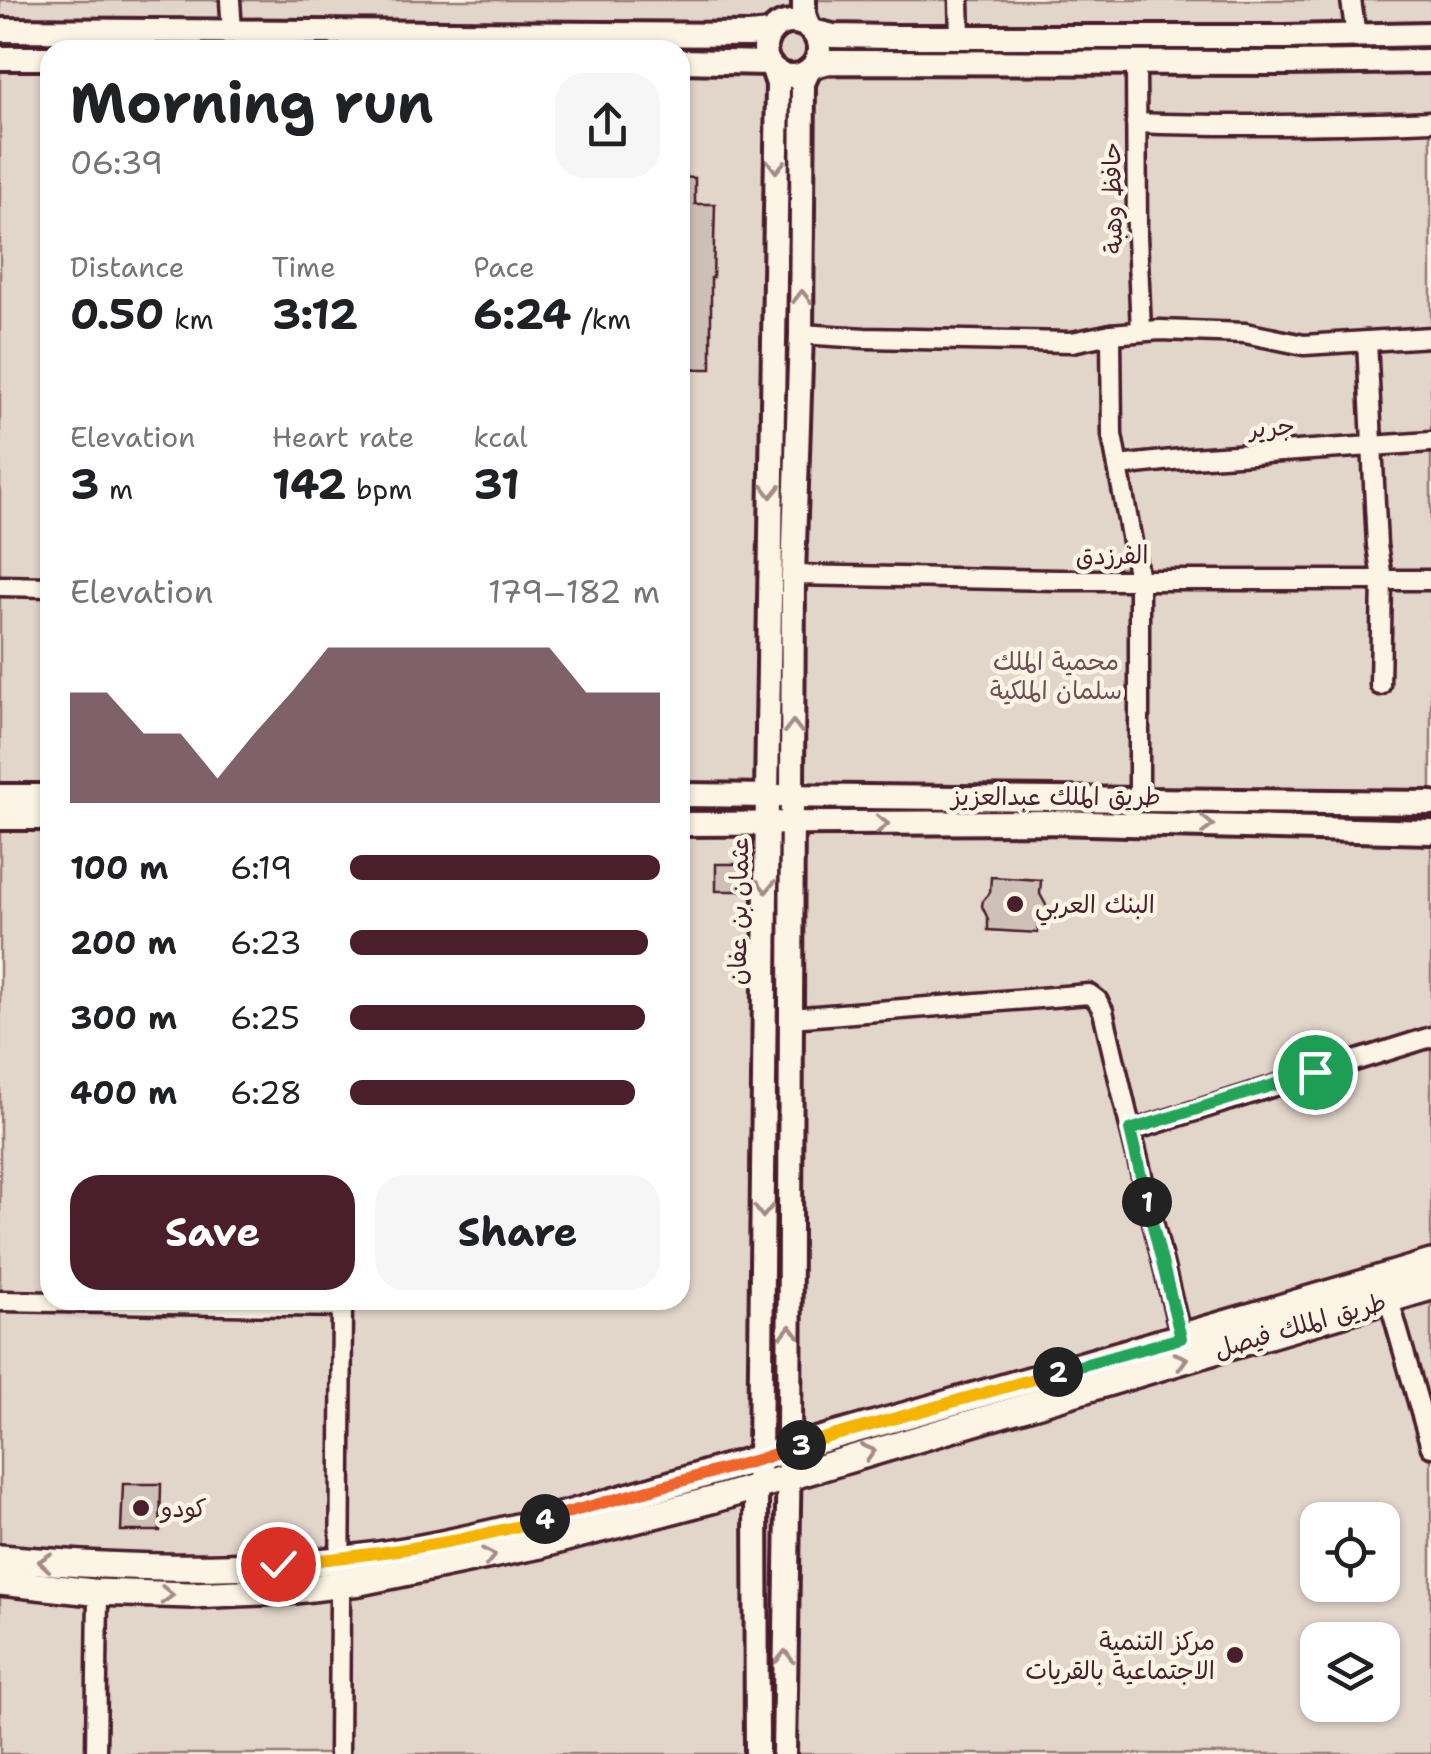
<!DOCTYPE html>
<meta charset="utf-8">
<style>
:root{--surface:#fff;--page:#f6f6f6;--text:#202124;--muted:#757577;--accent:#4a1f2b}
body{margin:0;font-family:"Shantell Sans","Playpen Sans Arabic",sans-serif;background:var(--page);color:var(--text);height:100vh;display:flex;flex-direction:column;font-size:38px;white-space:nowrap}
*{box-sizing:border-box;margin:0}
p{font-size:32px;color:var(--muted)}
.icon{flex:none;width:55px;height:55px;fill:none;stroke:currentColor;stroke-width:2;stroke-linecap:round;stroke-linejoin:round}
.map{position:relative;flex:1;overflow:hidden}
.details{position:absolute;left:40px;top:40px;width:650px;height:1270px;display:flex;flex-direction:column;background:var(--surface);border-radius:30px;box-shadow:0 2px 8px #0004}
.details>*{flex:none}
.controls{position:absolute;left:1300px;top:1502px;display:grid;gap:20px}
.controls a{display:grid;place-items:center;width:100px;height:100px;border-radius:20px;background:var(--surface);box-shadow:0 2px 8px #0004;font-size:50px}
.pin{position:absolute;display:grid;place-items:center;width:85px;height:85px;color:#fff;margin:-42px;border:5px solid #fff;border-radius:50%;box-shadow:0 2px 10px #0007}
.km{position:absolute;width:50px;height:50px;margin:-25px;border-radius:50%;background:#222;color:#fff;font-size:28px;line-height:50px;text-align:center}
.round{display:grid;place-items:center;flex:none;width:105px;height:105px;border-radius:30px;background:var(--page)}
.headline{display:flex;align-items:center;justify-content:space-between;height:170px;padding:0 30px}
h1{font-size:55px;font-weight:700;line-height:75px}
.metrics{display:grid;grid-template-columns:repeat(3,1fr);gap:15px;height:170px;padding:10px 30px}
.metrics div{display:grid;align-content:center}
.metrics b{font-size:42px;font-weight:700}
.metrics small{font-size:28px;font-weight:400}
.metrics p{font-size:28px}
.chart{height:280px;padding:20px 30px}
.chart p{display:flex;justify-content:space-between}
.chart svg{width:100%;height:180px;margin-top:10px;fill:var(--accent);opacity:.7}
.action{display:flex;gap:20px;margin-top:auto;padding:20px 30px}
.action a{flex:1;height:115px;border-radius:30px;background:var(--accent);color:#fff;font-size:40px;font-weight:700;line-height:115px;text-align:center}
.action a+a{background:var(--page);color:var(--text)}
ul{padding:0 30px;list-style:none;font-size:32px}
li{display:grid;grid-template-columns:160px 120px 1fr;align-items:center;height:75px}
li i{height:25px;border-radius:12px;background:var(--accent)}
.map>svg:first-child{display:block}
.green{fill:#e2d5ca;stroke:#967a7a;stroke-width:2.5;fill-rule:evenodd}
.building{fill:#cfc0b7;stroke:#4a1f2b;stroke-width:2.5}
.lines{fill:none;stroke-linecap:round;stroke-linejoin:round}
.minor-casing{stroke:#4a1f2b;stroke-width:25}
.tertiary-casing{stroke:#4a1f2b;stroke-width:30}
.secondary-casing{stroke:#4a1f2b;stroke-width:32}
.minor{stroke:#fcf5e5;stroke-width:18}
.tertiary{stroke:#fcf5e5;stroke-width:22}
.secondary{stroke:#fcf5e5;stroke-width:25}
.oneway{stroke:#a38a88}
.split-1-casing{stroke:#fff;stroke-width:20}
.split-2-casing{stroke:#fff;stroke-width:20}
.split-3-casing{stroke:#fff;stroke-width:20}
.split-4-casing{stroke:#fff;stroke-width:20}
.split-5-casing{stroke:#fff;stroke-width:20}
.split-1{stroke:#22a559;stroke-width:12}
.split-2{stroke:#22a559;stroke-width:12}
.split-3{stroke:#f5b400;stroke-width:12}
.split-4{stroke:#f0652b;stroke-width:12}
.split-5{stroke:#f5b400;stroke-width:12}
.poi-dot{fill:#4a1f2b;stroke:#fcf5e5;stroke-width:4}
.labels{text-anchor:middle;stroke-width:9;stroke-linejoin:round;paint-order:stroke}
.street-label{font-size:25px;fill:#4a1f2b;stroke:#fcf5e5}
.park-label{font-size:25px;fill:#704c53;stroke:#fcf5e5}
.poi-label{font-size:25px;fill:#4a1f2b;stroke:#fcf5e5;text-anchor:start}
</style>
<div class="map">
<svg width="1431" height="1754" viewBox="0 0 1431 1754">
<rect width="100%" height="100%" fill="#fcf5e5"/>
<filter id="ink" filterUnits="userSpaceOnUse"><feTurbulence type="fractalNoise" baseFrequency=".01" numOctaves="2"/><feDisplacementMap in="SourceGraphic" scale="20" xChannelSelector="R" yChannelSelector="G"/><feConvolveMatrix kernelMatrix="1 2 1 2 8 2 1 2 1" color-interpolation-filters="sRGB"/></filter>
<g filter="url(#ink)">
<path class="green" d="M0 0H1431V1754H0ZM50 50H680V1300H50ZM1318 1520H1382V1585H1318ZM1318 1640H1382V1705H1318Z"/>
<g class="building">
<path d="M680 177 695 178V204H715L713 278H711V369H680Z"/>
<rect x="716" y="864" width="27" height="27"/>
<path d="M991 877 1041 880 1040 894 1047 907 1043 915 1039 918 1038 933 988 930V919L982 906 983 900 990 892Z"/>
<path d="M123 1484H161L160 1531H121Z"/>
</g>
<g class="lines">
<defs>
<g id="minor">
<path d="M230 0 232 32"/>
<path d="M959 0 960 36"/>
<path d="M1351 0 1356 36"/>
<path d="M1136 63 1137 236 1141 331"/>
<path d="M1136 123C1235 127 1333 125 1431 121"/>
<path d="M801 334 865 338 1072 342 1111 334 1160 330 1245 333 1304 345 1431 337"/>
<path d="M1111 334 1112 435 1139 579V801"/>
<path d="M1367 341 1377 545 1382 579 1380 685"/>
<path d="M1118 466 1191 458 1431 442"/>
<path d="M793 575 1058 580H1431"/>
<path d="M0 586 50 587"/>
<path d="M791 1018 1089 994 1097 1000 1103 1011 1131 1131"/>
<path d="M1389 1300 1431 1447"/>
<path d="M0 1301 342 1307"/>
<path d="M1181 1337 1131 1131 1431 1037"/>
<path d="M96 1754 98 1593"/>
<path d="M339 1754 342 1300"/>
</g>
<g id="tertiary">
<path d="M804 0V14L808 26"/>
<circle cx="792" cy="49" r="27"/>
<path d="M0 30 749 35 770 33"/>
<path d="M812 31 833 36 891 37H1284L1431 34"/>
<path d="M0 58H50"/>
<path d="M680 61 768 63"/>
<path d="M814 66 829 62 1287 63 1431 61"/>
<path d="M680 795 1431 803"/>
<path d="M0 796H50"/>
<path d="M0 818H50"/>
<path d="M680 824 1051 822 1431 832"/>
<path d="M757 1754 756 1486 760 1459 767 795 778 84 773 69"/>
<path d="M784 1754 789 1448 793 575 801 334 803 83 809 70"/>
</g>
<g id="secondary">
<path d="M0 1558C140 1570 282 1574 421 1548 565 1521 703 1473 844 1433 1040 1377 1236 1322 1431 1263"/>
<path d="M0 1582 93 1592 191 1595 287 1591 360 1582 540 1545 715 1499 1431 1287"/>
</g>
</defs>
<use href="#minor" class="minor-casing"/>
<use href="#tertiary" class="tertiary-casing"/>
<use href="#secondary" class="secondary-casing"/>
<use href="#minor" class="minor"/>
<use href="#tertiary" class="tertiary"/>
<use href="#secondary" class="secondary"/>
</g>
<defs><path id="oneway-chevron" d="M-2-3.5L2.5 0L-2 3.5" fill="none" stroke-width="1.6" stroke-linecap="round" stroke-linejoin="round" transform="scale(2.5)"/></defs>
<g class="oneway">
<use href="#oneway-chevron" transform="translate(776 166) rotate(91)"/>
<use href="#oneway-chevron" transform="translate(802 297) rotate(-90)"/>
<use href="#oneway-chevron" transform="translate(771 491) rotate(91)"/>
<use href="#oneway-chevron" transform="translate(793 727) rotate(-90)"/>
<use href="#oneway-chevron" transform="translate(882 824) rotate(-1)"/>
<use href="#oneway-chevron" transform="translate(1207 825) rotate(2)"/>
<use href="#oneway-chevron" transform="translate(766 886) rotate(91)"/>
<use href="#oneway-chevron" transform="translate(763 1211) rotate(91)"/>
<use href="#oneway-chevron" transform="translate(790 1332) rotate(-90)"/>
<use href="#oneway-chevron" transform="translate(1181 1360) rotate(-16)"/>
<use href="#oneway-chevron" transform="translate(869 1452) rotate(-16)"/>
<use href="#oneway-chevron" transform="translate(489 1556) rotate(-12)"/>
<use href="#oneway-chevron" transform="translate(45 1562) rotate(-175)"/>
<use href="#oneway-chevron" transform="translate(167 1595) rotate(2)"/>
<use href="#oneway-chevron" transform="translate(785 1657) rotate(-89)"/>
</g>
</g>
<g class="lines" filter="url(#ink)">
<defs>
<path id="split-1" d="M1147 1202 1130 1130 1315 1072"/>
<path id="split-2" d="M1058 1372 1181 1338 1147 1202"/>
<path id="split-3" d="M801 1445 1058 1372"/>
<path id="split-4" d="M545 1519 760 1459 801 1445"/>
<path id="split-5" d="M278 1564C368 1556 457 1544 545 1519"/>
</defs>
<use href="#split-1" class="split-1-casing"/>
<use href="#split-2" class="split-2-casing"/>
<use href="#split-3" class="split-3-casing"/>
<use href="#split-4" class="split-4-casing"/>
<use href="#split-5" class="split-5-casing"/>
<use href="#split-1" class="split-1"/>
<use href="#split-2" class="split-2"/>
<use href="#split-3" class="split-3"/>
<use href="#split-4" class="split-4"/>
<use href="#split-5" class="split-5"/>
</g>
<g class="poi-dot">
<circle cx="1015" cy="904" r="10"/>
<circle cx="141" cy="1508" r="10"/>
<circle cx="1235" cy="1655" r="10"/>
</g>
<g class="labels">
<g class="street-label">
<text transform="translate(1112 198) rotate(-91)" y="9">حافظ وهبة</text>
<text transform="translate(1272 427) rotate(-4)" y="9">جرير</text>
<text transform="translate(1112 555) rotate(-1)" y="9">الفرزدق</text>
<text x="1056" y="805">طريق الملك عبدالعزيز</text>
<text transform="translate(738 911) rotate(-89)" y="9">عثمان بن عفان</text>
<text transform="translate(1300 1325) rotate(-16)" y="9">طريق الملك فيصل</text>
</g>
<g class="park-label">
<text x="1056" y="670">محمية الملك<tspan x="1056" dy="29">سلمان الملكية</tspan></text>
</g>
<g class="poi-label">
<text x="1035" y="913">البنك العربي</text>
<text x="161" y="1517">كودو</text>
<text x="1215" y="1650" text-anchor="end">مركز التنمية<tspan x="1215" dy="29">الاجتماعية بالقريات</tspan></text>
</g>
</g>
</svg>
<div class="controls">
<a><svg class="icon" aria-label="locate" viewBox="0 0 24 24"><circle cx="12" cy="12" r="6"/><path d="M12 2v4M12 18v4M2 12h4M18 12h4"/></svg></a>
<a><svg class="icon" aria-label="layers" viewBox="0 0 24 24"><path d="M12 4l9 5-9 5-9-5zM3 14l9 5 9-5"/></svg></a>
</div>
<div class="pin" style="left:1315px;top:1072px;background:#1e9e55"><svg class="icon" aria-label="arrive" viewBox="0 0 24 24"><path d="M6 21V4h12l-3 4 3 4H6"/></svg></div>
<div class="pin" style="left:278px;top:1564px;background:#d93025"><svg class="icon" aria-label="check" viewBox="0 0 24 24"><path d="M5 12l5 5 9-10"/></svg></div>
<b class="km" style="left:1147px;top:1202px">1</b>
<b class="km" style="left:1058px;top:1372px">2</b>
<b class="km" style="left:801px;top:1445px">3</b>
<b class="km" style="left:545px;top:1519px">4</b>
<section class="details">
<div class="headline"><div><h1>Morning run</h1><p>06:39</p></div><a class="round"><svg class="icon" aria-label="share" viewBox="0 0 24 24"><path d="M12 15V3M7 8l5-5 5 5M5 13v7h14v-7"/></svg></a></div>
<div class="metrics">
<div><p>Distance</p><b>0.50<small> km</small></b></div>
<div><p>Time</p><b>3:12</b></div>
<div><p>Pace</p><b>6:24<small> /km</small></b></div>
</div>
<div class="metrics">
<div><p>Elevation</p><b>3<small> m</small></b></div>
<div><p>Heart rate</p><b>142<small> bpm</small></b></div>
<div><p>kcal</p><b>31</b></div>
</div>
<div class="chart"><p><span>Elevation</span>179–182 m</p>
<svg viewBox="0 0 160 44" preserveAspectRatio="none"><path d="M0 44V17L10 17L20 27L30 27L40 38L50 27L60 17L70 6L80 6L90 6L100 6L110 6L120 6L130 6L140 17L150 17L160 17V44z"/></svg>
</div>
<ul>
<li><b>100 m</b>6:19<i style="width:100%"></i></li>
<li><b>200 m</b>6:23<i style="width:96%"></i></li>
<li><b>300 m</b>6:25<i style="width:95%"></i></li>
<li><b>400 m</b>6:28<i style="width:92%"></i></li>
</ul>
<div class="action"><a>Save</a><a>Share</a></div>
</section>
</div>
